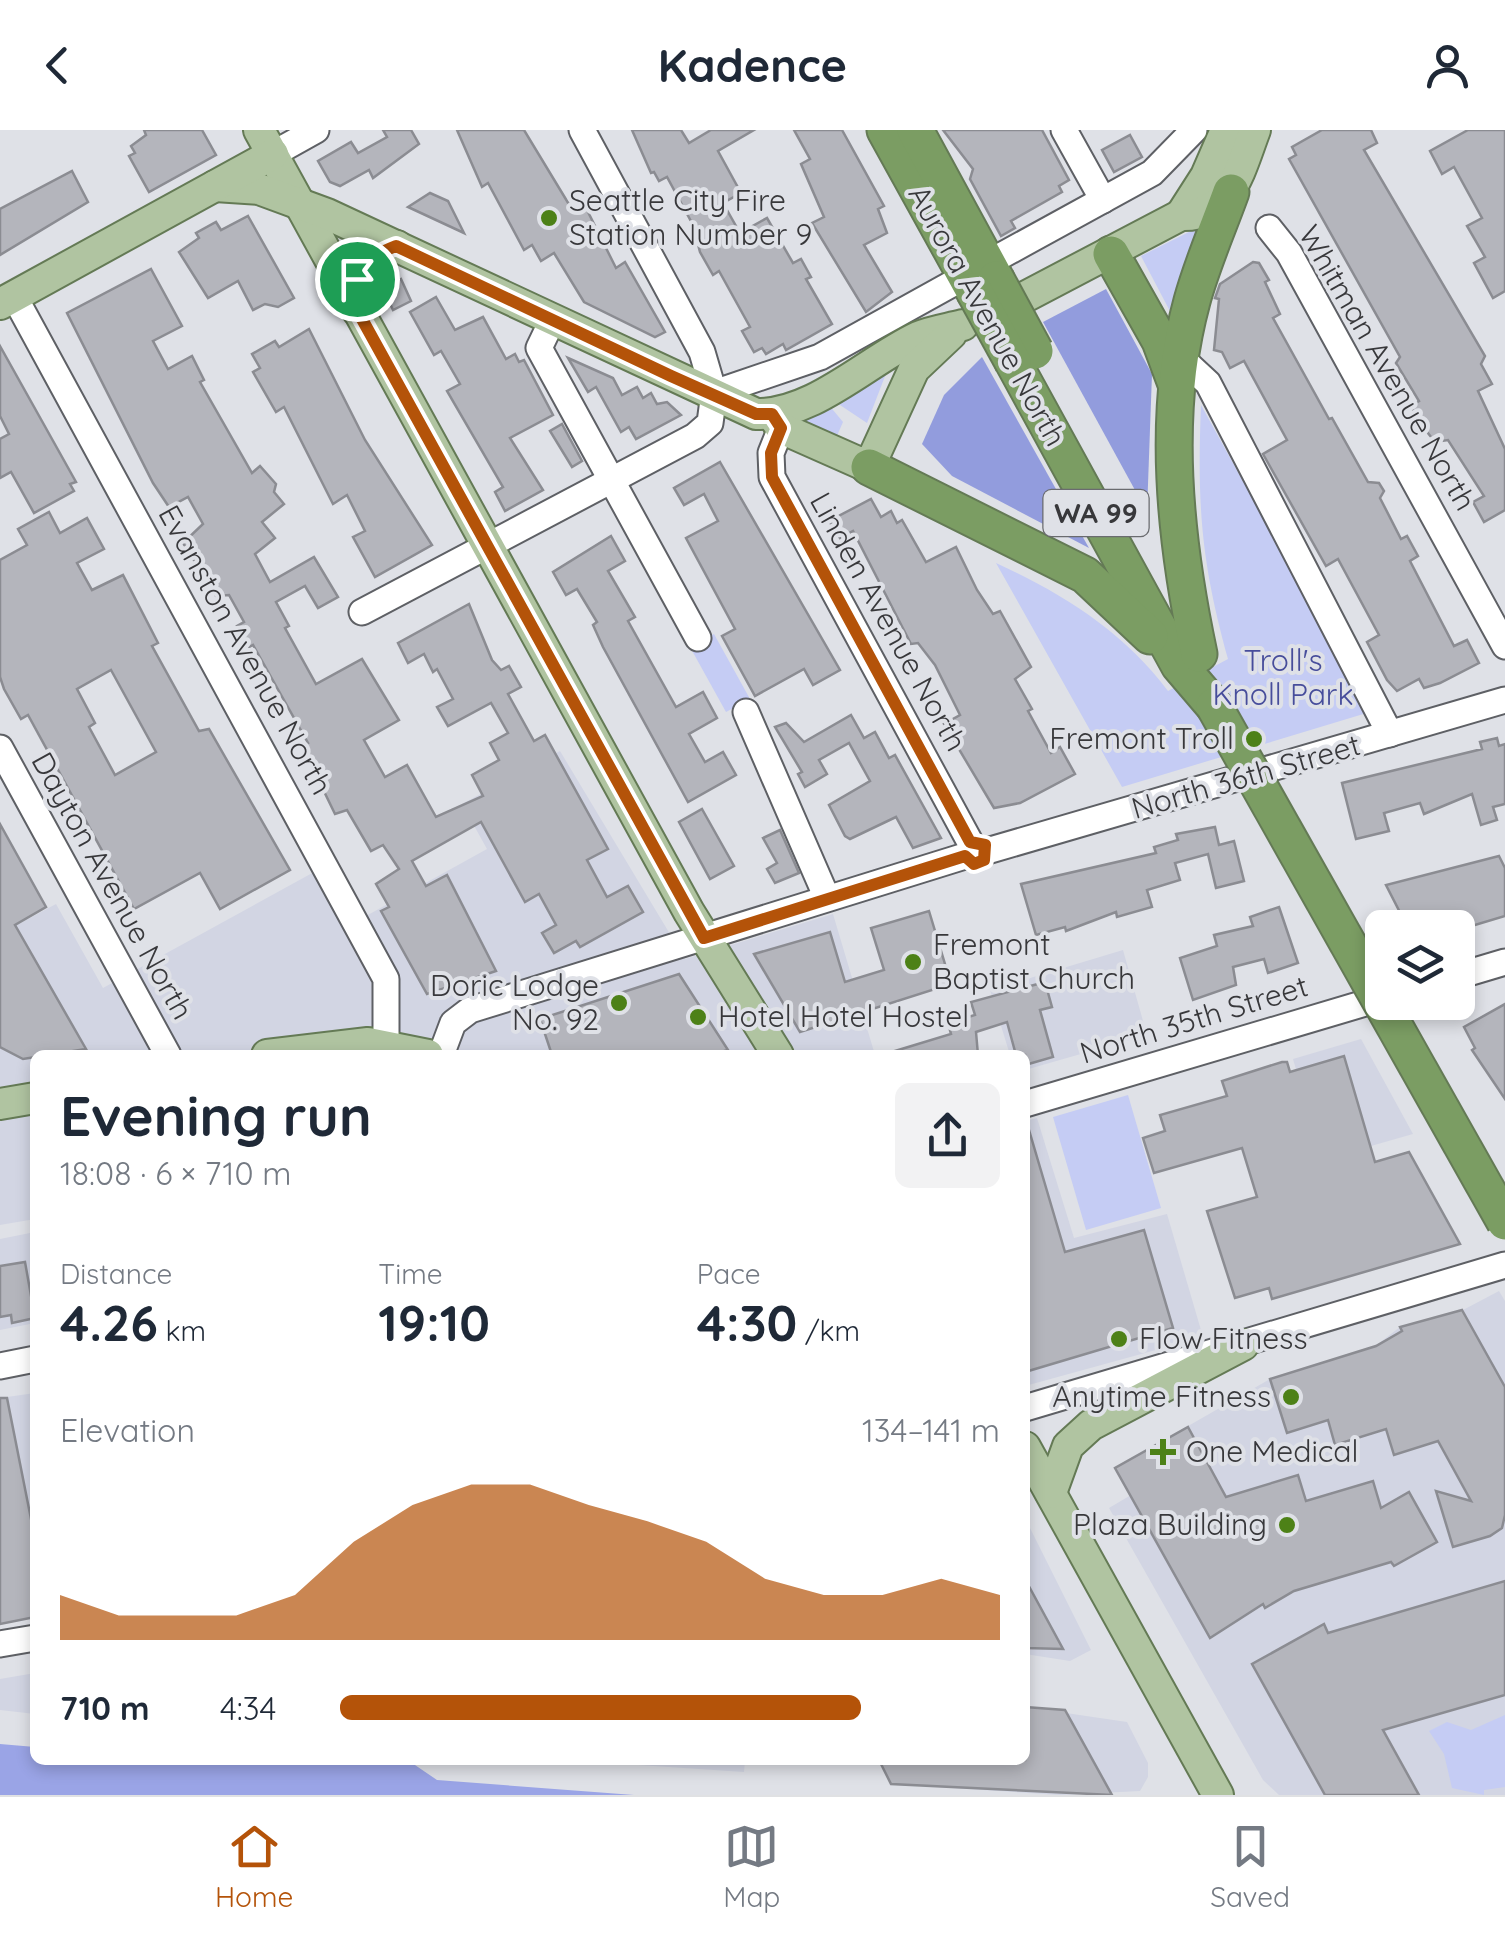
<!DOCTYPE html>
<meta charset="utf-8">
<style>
:root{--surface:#fff;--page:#f2f2f3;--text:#1f2937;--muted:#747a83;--line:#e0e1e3;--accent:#b45309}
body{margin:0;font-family:Quicksand,sans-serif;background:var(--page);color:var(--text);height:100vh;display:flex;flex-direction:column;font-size:38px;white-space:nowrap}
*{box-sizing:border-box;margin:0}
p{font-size:32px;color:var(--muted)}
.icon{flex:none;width:55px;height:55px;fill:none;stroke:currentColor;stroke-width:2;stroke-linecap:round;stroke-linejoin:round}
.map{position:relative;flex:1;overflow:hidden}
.side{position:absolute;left:30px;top:920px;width:1000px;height:715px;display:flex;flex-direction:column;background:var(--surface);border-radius:15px;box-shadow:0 5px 15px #0003}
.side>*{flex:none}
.fabs{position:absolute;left:1365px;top:780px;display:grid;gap:20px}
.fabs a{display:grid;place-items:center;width:110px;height:110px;border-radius:15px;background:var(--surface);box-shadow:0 5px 15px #0003;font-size:50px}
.pin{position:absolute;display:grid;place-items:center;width:85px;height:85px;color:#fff;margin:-42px;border:5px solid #fff;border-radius:50%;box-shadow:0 2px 10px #0007}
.round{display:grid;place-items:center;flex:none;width:105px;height:105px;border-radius:15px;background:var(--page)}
.headline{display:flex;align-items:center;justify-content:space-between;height:170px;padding:0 30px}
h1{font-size:55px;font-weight:700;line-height:75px}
.stats{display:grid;grid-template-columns:repeat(3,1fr);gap:15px;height:170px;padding:10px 30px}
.stats div{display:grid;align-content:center}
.stats b{font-size:50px;font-weight:700}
.stats small{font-size:28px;font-weight:400}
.stats p{font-size:28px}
.chart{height:280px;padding:20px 30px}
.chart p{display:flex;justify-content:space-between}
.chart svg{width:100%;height:180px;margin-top:10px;fill:var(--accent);opacity:.7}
ul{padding:0 30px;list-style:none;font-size:32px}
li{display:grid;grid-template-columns:160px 120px 1fr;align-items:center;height:75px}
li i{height:25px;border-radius:12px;background:var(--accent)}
header{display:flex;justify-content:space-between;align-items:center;height:130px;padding:0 30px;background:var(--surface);font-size:45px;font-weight:700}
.menu{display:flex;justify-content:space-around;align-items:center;height:140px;border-top:2px solid var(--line);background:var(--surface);font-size:28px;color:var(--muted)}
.menu a{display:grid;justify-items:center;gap:5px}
.menu .current{color:var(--accent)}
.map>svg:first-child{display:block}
.built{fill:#d2d5e3}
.green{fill:#c5ccf4}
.forest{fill:#929cdd}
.water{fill:#9aa4e6}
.building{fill:#b4b5bc;stroke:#8b8c92;stroke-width:2.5;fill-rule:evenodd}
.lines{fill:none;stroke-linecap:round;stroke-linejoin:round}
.minor-casing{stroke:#5e6065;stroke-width:29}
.major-casing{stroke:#647a55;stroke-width:34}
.highway-casing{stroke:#647a55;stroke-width:39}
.minor{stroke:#fff;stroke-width:25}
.major{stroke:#b0c4a1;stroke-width:30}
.highway{stroke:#7b9d63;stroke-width:35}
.highway-bridge-casing{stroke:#647a55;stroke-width:39;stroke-linecap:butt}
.highway-bridge{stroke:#7b9d63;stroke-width:35}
.route-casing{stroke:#fff;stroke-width:20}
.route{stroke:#b45309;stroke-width:12}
.poi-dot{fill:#4d8117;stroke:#dfe1e7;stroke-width:4}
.labels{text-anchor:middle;stroke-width:8;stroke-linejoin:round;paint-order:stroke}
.shield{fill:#dfe1e7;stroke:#6a6b6f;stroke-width:2.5}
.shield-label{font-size:28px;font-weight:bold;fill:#38383b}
.poi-label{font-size:30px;fill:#38383b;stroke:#dfe1e7;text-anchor:start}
.street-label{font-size:30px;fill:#38383b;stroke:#dfe1e7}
.park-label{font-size:30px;fill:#474d9b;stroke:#dfe1e7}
</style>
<header><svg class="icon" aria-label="back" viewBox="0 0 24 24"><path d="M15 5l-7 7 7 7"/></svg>Kadence<svg class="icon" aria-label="person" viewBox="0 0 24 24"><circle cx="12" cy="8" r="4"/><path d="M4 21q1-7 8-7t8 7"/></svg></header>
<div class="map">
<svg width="1505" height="1665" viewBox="0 0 1505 1665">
<rect width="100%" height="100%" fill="#dfe1e7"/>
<g class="built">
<path d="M560 621 685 829 833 784 875 925H35V1089L0 1095V804L56 774 103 858 325 736 357 791 487 719 462 674Z"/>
<path d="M1123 820 1147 905 1025 940V925H1010L990 860Z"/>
<path d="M1361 909 1413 1004 1322 1030 1293 929Z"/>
<path d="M1037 988 1074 1108 1167 1084 1203 1207 1025 1256V991Z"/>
<path d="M35 1102V1193L0 1200V1109Z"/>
<path d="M1499 1161 1505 1171V1665H1279L1263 1650 1109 1378 1131 1365 1115 1338 1270 1249 1374 1217 1400 1197 1463 1180Z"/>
<path d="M35 1263V1487L0 1494V1268Z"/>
<path d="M1025 1388 1091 1520 1070 1531 1025 1524Z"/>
<path d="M35 1543V1584L0 1580V1549Z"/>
<path d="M1025 1577 1127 1592 1148 1633V1647L1140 1661 1060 1665 891 1654 1025 1630Z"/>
<path d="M563 1630H745L744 1642Z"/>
</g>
<g class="green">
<path d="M1201 96 1172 185 1141 126Z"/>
<path d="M887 241 867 293 834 271Z"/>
<path d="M828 274 843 292 836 308 798 291Z"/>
<path d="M1201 275 1370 582 1122 657 996 433C1063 464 1123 501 1168 561L1228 529C1201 432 1197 375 1201 275Z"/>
<path d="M714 504 750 569 726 582 690 517Z"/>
<path d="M1128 965 1161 1078 1086 1100 1053 987Z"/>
<path d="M1505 1585V1657L1484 1660V1665L1452 1658 1444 1624 1429 1601 1447 1592 1471 1600Z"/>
</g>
<g class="forest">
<path d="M1106 159 1152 244 1147 382 1043 192Z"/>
<path d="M982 227 1089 418 952 346 922 314 944 265Z"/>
</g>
<path class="water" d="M0 1614 35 1617V1630L412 1633 437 1650 634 1665H0Z"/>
<g class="building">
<path d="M144 0H202L216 25 149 62 129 26 135 23 131 16 146 5Z"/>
<path d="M383 0H411L419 14 373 48 369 40 340 56 330 52 318 31 351 12 358 23 387 7Z"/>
<path d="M457 0H524L570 76 582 70 616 138 625 132 665 202 655 207 584 172 554 123 541 131 532 115 524 120 488 53 482 57Z"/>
<path d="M632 0H681L689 13 711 0H754L718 21 741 63 723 73 740 103 767 88 793 133 801 129 811 147 806 149 832 194 786 220 783 214 766 224 762 218 754 222 742 201 750 197 719 141 713 145 700 122 693 95 667 47 659 51 654 42 651 43Z"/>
<path d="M794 0H842L884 76 878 79 887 103 864 115 892 162 866 182 812 93 824 87 801 34 810 29Z"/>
<path d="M943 0H1042L1069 50 1059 56 1062 62 1011 91 1015 98 1001 106 970 49 973 39Z"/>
<path d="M1322 0H1371L1377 13 1364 20 1485 226 1481 234 1492 254 1478 261 1505 319V380L1484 392 1473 372 1484 366 1448 310 1435 312 1420 293 1411 276 1419 271 1396 233 1400 227 1289 29 1296 25 1292 17Z"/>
<path d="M1468 0H1505V161L1493 168 1474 133 1485 127 1467 96 1482 88 1454 37 1442 44 1430 21Z"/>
<path d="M1130 5 1142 27 1114 42 1102 20Z"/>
<path d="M72 41 88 72 0 125V79Z"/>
<path d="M430 63 448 71 464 103 408 77Z"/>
<path d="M248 86 294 168 278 177 265 174 253 180 238 151 208 168 179 122 199 108 196 103 216 92 221 100Z"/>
<path d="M1253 132 1259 133 1269 150 1265 152 1280 184 1273 188 1329 289 1332 288 1368 352 1379 353 1384 361 1380 368 1401 409 1407 406 1418 426 1410 431 1454 516 1467 510 1479 533 1440 553 1424 558 1419 549 1397 561 1387 550 1367 512 1379 505 1338 429 1326 436 1263 324 1287 310 1244 231 1230 238 1222 222 1214 220 1219 169 1215 168 1220 154Z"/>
<path d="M151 139 182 196 153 211 168 239 192 226 204 250 200 252 252 343 260 336 276 354 274 362 284 374 262 392 275 408 255 424 270 452 314 427 338 467 318 478 305 456 276 472 289 496 285 498 316 554 362 529 399 590 364 610 385 647 407 635 436 687 483 666 472 645 499 630 490 613 508 603 491 573 448 596 437 577 453 569 437 539 433 542 424 524 408 533 398 513 469 474 492 530 501 540 509 536 521 557 508 564 534 611 545 605 608 719 587 730 607 767 628 756 643 782 580 817 576 811 554 823 542 803 556 795 539 764 525 772 481 692 412 731 426 756 447 745 496 841 427 864 381 781 389 777 376 754 399 739 383 715 371 721 347 680 335 684 302 616 308 613 253 515 249 517 237 496 244 492 229 465 216 466 183 413 203 394 188 367 169 377 153 353 67 183Z"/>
<path d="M401 149 411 171 393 180 383 159Z"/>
<path d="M436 167 455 200 483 187 506 229 515 224 519 232 524 230 553 285 510 308 543 360 505 381 495 362 503 357 447 261 460 254 441 221 434 225 410 182Z"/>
<path d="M309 199 365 310 432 415 375 447 353 407 365 401 347 365 333 374 284 277 276 282 253 242 260 238 252 224 275 211 279 217Z"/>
<path d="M0 216 76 352 70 354 74 361 34 383 11 342 0 348V309L9 304 0 286Z"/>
<path d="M568 228 613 248 622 265 637 257 643 268 651 263 657 274 667 272 681 285 636 309 629 297 621 302 596 257 588 262Z"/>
<path d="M562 294 582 331 572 337 550 301Z"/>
<path d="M720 332 840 540 813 555 804 539 755 566 722 506 735 499 686 408 718 391 704 364 684 375 674 358Z"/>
<path d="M871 369 881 387 891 381 897 393 902 390 926 432 956 417 977 460 993 484 1000 481 1031 537 1015 549 1032 579 1028 581 1051 623 1060 617 1075 644 1020 673 994 678 944 594 960 585 935 535 918 513 911 514 853 401 840 408 829 391Z"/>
<path d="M49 382 60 403 87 388 104 419 77 433 92 460 123 445 158 513 152 516 199 601 209 599 290 740 220 779 200 743 134 779 28 585 21 589 4 559 0 547V430L27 415 18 399ZM111 540 156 622 115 645 89 597 95 593 77 559Z"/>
<path d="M611 406 625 431 608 441 635 487 628 491 676 577 703 562 717 588 689 604 705 632 723 622 736 645 688 672 603 517 593 495 597 492 577 459 566 465 553 442Z"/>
<path d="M851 585 864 608 875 602 889 628 895 625 941 708 913 718 896 687 850 709 845 706 829 675 870 651 849 613 819 630 827 644 805 657 798 644 802 642 775 597 786 593 804 612Z"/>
<path d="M1497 608 1499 616 1505 614V674L1493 677 1497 690 1481 695 1472 664 1424 684 1420 673 1384 683 1389 701 1356 709 1342 653 1482 619 1480 612Z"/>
<path d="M702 679 734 736 710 749 679 692Z"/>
<path d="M0 694 46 777 15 795 86 919 23 929 0 917Z"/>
<path d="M1215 697 1219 715 1234 711 1244 751 1216 758 1208 724 1175 733 1180 750 1147 760 1152 777 1117 787 1116 782 1066 801 1065 797 1036 805 1021 754 1156 723 1154 717 1178 710 1176 704Z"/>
<path d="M780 700 799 743 775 753 767 739 777 733 763 708Z"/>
<path d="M1499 726 1505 738V786L1465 798H1408L1386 755Z"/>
<path d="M1279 777 1298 833 1268 843 1264 829 1233 837 1236 855 1193 870 1180 828 1217 816 1214 805 1253 796 1250 787Z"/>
<path d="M929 781 951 854 800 902 754 824 830 802 845 852 884 840 871 798Z"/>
<path d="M679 844 728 920 710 925H552L540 889Z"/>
<path d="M1045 852 1052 877 1040 880 1053 927 1025 935V925H1016L1007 892 976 902 978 925H895V921L951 904 948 893 975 885 971 872Z"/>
<path d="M1505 874V969L1472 920 1475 918 1464 897Z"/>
<path d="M1344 926 1375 1032 1409 1022 1460 1114 1272 1169 1269 1158 1235 1168 1207 1081 1257 1067 1242 1018 1154 1043 1143 1008 1165 1001 1160 985 1227 966 1222 951 1282 932H1287L1290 942Z"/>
<path d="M1029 1000 1065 1122 1144 1100 1173 1198 1025 1242V1001Z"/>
<path d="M25 1132 35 1188 12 1193 11 1185 0 1187V1136Z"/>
<path d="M1462 1180 1505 1257V1385L1502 1398 1490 1406 1453 1417 1436 1361 1471 1371 1438 1311 1394 1325 1386 1299 1335 1315 1328 1290 1287 1303 1270 1249 1376 1216 1402 1201 1400 1197Z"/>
<path d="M0 1268H7L35 1409V1487L0 1494Z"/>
<path d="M1188 1297 1226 1367 1298 1345 1306 1371 1373 1351 1381 1378 1409 1362 1437 1412 1394 1436 1391 1432 1294 1461 1265 1478 1263 1474 1210 1508 1115 1338Z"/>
<path d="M1025 1449 1063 1519 1025 1518Z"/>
<path d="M1505 1451V1565L1383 1600 1419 1665H1325L1252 1534 1324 1494 1328 1503Z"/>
<path d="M1025 1577 1065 1580 1112 1665 891 1654 879 1630H1025Z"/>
</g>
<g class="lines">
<defs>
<g id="minor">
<path d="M1064 0 1103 70"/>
<path d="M273 24 316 0"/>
<path d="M1269 98 1289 123 1505 516"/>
<path d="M988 133 1152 43 1194 0"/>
<path d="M14 166 386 849V914"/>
<path d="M552 191 539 218 698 508"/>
<path d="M1181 228 1208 253 1390 604"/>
<path d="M714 263 820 227 966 146"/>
<path d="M781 298 771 323 772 347 970 712"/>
<path d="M362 482 695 306 710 293 714 263 702 222 582 0"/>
<path d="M746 582 827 768"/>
<path d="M0 618 168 925"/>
<path d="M987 721 1505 570"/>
<path d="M1458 846 1505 832"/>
<path d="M441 925 453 893 470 880 965 726"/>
<path d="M1025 974 1382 868"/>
<path d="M0 1236 35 1229"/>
<path d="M1025 1278 1505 1135"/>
<path d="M0 1514 35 1508"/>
</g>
<g id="major">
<path d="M259 0 689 782 778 925"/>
<path d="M215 56 259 59 327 84 756 284C814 285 867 231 918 207 932 201 948 199 963 195"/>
<path d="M1181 85 1206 46 1226 0"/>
<path d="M1023 168 1181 85C1231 87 1240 39 1255 0"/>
<path d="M0 174 273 24"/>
<path d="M357 180C357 140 358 131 397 116"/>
<path d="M772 284 781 298 869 337 914 239 951 204"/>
<path d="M267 925 368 913 428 925"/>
<path d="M0 974 35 968"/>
<path d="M1025 1317 1218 1665"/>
<path d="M1051 1363 1068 1316 1091 1295 1243 1215"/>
</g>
<g id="highway">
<path d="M885 0 974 161"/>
<path d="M915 0 996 149"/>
<path d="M1111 124 1160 211 1176 254"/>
<path d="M1013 232 1179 535 1214 576"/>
<path d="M869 337 1085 445 1150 506"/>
<path d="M1199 524C1175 411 1161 284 1192 171 1202 134 1218 98 1231 62"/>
</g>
</defs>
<use href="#minor" class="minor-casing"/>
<use href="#major" class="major-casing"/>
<use href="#highway" class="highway-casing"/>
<use href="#minor" class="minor"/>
<use href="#major" class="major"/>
<use href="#highway" class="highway"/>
<defs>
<g id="highway-bridge">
<path d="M996 149 1035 221"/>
<path d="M974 161 1013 232"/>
<path d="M1214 576 1505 1092"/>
</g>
</defs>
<use href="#highway-bridge" class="highway-bridge-casing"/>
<use href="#highway-bridge" class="highway-bridge"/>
</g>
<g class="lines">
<defs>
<path id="route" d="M396 116 671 246 756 284H772L781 298 771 323 772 347 970 712 985 715 984 730 974 734 965 726 704 808 357 180C357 140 358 131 396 116Z"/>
</defs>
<use href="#route" class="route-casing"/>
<use href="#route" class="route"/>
</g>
<g class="poi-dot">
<circle cx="549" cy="88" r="10"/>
<circle cx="1254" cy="609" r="10"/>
<circle cx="913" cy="832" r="10"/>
<circle cx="619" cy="873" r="10"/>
<circle cx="698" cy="887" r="10"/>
<circle cx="1119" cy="1209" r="10"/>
<circle cx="1291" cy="1267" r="10"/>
<path d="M1158 1307h10v10h10v10h-10v10h-10v-10h-10v-10h10z"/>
<circle cx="1287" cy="1395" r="10"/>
</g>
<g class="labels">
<rect class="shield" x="1043.5" y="360" width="105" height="46" rx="8"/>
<g class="shield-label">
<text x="1096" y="393">WA 99</text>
</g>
<g class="poi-label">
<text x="569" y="81">Seattle City Fire<tspan x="569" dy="34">Station Number 9</tspan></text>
<text x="1234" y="619" text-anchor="end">Fremont Troll</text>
<text x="933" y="825">Fremont<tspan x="933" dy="34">Baptist Church</tspan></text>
<text x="599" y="866" text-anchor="end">Doric Lodge<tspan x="599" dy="34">No. 92</tspan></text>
<text x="718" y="897">Hotel Hotel Hostel</text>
<text x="1139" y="1219">Flow Fitness</text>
<text x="1271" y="1277" text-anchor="end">Anytime Fitness</text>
<text x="1186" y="1332">One Medical</text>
<text x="1267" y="1405" text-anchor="end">Plaza Building</text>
</g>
<g class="street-label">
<text transform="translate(987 186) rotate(61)" y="10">Aurora Avenue North</text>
<text transform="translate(1387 238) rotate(60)" y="10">Whitman Avenue North</text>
<text transform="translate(888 492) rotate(61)" y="10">Linden Avenue North</text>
<text transform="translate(245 520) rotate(61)" y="10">Evanston Avenue North</text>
<text transform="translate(1246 647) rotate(-16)" y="10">North 36th Street</text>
<text transform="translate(112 756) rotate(61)" y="10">Dayton Avenue North</text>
<text transform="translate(1194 890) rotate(-17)" y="10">North 35th Street</text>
</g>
<g class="park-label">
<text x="1283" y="541">Troll's<tspan x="1283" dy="34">Knoll Park</tspan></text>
</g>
</g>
</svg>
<div class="fabs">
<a><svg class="icon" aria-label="layers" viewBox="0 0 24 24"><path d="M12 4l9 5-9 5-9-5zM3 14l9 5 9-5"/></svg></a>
</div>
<div class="pin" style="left:357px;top:149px;background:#1e9e55"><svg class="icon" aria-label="arrive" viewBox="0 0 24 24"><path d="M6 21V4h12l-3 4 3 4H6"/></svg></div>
<section class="side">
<div class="headline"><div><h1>Evening run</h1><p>18:08 · 6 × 710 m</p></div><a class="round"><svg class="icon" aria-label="share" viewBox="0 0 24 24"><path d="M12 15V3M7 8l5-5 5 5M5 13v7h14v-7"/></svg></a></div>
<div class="stats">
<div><p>Distance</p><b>4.26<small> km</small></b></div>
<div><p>Time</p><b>19:10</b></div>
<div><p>Pace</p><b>4:30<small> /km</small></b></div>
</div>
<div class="chart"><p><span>Elevation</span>134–141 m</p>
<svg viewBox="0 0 160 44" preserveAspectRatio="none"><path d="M0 44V33L10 38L20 38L30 38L40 33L50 20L60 11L70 6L80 6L90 11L100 15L110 20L120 29L130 33L140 33L150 29L160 33V44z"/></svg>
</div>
<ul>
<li><b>710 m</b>4:34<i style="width:79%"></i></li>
</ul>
</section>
</div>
<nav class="menu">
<a class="current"><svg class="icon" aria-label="home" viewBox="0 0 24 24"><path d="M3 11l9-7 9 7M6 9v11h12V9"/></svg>Home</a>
<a><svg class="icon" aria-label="map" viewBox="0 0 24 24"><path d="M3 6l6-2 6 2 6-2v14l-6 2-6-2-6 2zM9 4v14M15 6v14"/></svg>Map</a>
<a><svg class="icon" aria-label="saved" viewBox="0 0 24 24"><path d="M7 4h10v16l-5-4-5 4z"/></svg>Saved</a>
</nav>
